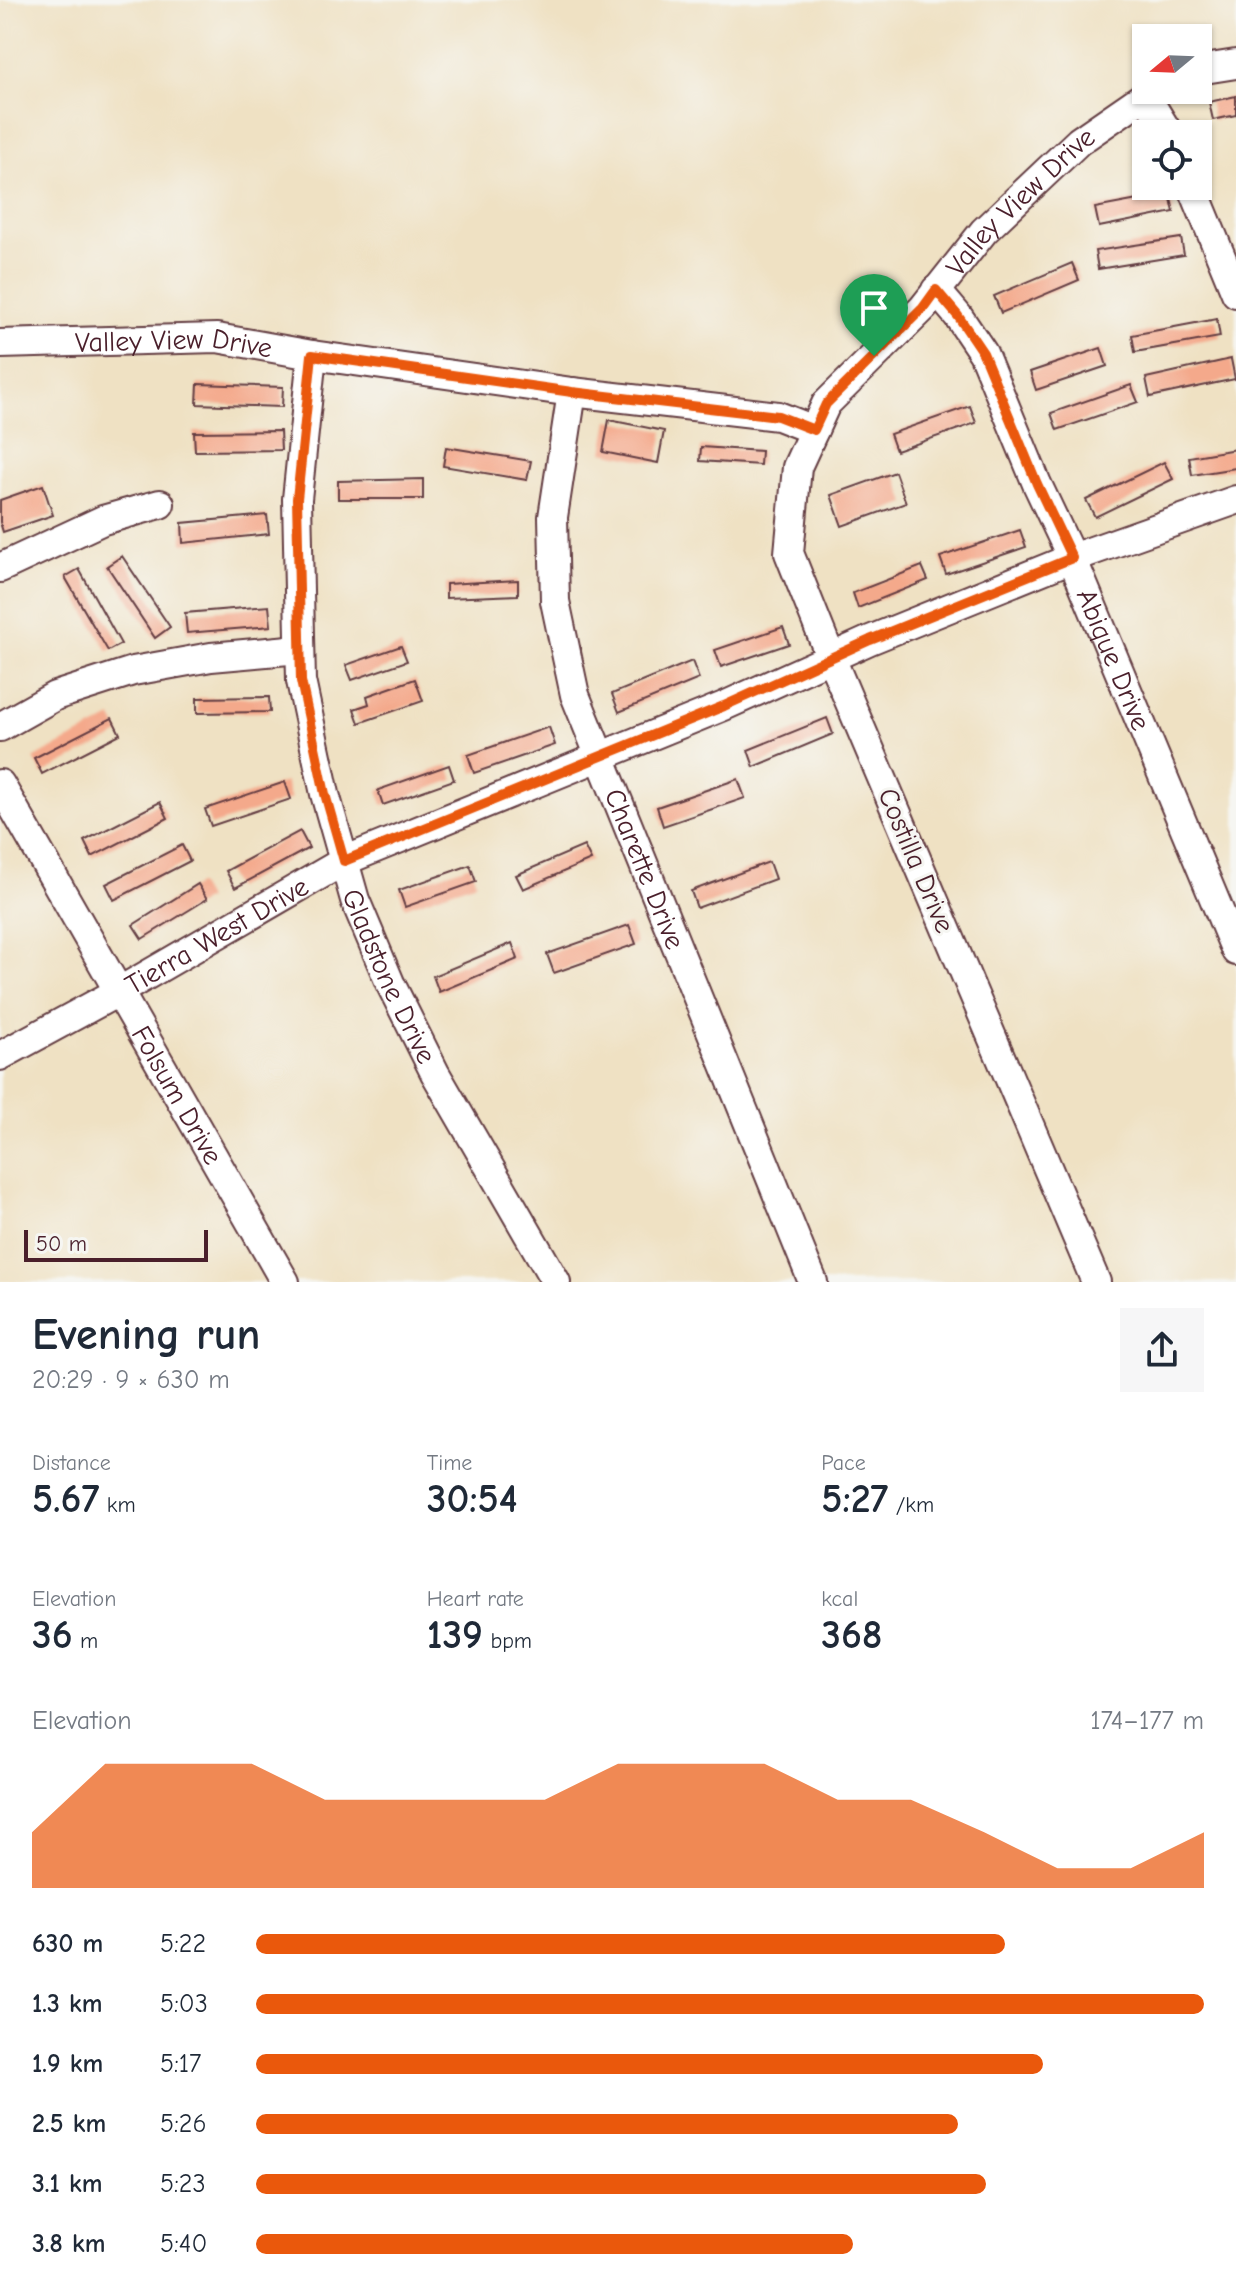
<!DOCTYPE html>
<meta charset="utf-8">
<style>
:root{--surface:#fff;--page:#f6f6f7;--text:#1f2937;--muted:#747a83;--accent:#ea580c}
body{margin:0;font-family:"Comic Neue",sans-serif;background:var(--page);color:var(--text);height:100vh;display:flex;flex-direction:column;font-size:30px;white-space:nowrap}
*{box-sizing:border-box;margin:0}
p{font-size:26px;color:var(--muted)}
.icon{flex:none;width:44px;height:44px;fill:none;stroke:currentColor;stroke-width:2;stroke-linecap:round;stroke-linejoin:round}
.map{position:relative;height:1282px;overflow:hidden}
.side{display:flex;flex-direction:column;background:var(--surface);flex:1}
.side>*{flex:none}
.needle{width:52px;rotate:251deg}
.tools{position:absolute;left:1132px;top:24px;display:grid;gap:16px}
.tools a{display:grid;place-items:center;width:80px;height:80px;border-radius:0px;background:var(--surface);box-shadow:0 2px 6px #0004;font-size:40px}
.scale{position:absolute;left:24px;bottom:20px;width:184px;box-sizing:border-box;padding-left:8px;border:4px solid #4a1f2b;border-top:0;font-size:22px;line-height:28px;white-space:nowrap;color:#4a1f2b;-webkit-text-stroke:6px #f6f6f2;paint-order:stroke}
.pin{position:absolute;display:grid;place-items:center;width:68px;height:68px;color:#fff;margin:-82px -34px;border-radius:50% 50% 50% 0;rotate:-45deg;box-shadow:0 0 8px #0007}
.pin .icon{rotate:45deg}
.round{display:grid;place-items:center;flex:none;width:84px;height:84px;border-radius:0px;background:var(--page)}
.overview{display:flex;align-items:center;justify-content:space-between;height:136px;padding:0 32px}
h1{font-size:44px;font-weight:600;line-height:60px}
.metrics{display:grid;grid-template-columns:repeat(3,1fr);gap:12px;height:136px;padding:8px 32px}
.metrics div{display:grid;align-content:center}
.metrics b{font-size:40px;font-weight:600}
.metrics small{font-size:22px;font-weight:400}
.metrics p{font-size:22px}
.chart{height:224px;padding:16px 32px}
.chart p{display:flex;justify-content:space-between}
.chart svg{width:100%;height:144px;margin-top:8px;fill:var(--accent);opacity:.7}
ul{padding:0 32px;list-style:none;font-size:26px}
li{display:grid;grid-template-columns:128px 96px 1fr;align-items:center;height:60px}
li i{height:20px;border-radius:10px;background:var(--accent)}
.map>svg:first-child{display:block}
.building{fill:#f4a98b}
.lines{fill:none;stroke-linecap:round;stroke-linejoin:round}
.minor-casing{stroke:#633c42;stroke-width:32}
.minor{stroke:#fff;stroke-width:28}
.route-casing{stroke:#fff;stroke-width:16}
.route{stroke:#ea580c;stroke-width:10}
.labels{text-anchor:middle;stroke-width:6;stroke-linejoin:round;paint-order:stroke}
.street-label{font-size:28px;fill:#4a1f2b;stroke:#f6f6f2}
</style>
<div class="map">
<svg width="1236" height="1282" viewBox="0 0 1236 1282">
<rect width="100%" height="100%" fill="#f6f6f2"/>
<filter id="ink" filterUnits="userSpaceOnUse"><feTurbulence type="fractalNoise" baseFrequency=".0125" numOctaves="2"/><feDisplacementMap in="SourceGraphic" scale="16" xChannelSelector="R" yChannelSelector="G"/><feConvolveMatrix kernelMatrix="1 2 1 2 8 2 1 2 1" color-interpolation-filters="sRGB"/></filter>
<filter id="wash" filterUnits="userSpaceOnUse"><feTurbulence type="fractalNoise" baseFrequency=".006" numOctaves="4" result="noise"/><feDisplacementMap in="SourceGraphic" scale="32" xChannelSelector="R" yChannelSelector="G"/><feGaussianBlur stdDeviation="1.8" result="paint"/><feColorMatrix in="noise" values="0 0 0 0 0 0 0 0 0 0 0 0 0 0 0 0 0 1.4 0 .05"/><feComposite in="paint" operator="in"/></filter>
<g filter="url(#wash)">
<rect width="100%" height="100%" fill="#efe1c3"/>
<g id="blocks">
<g class="building">
<path d="M1236 96V115L1213 120 1209 102Z"/>
<path d="M1170 194 1174 212 1099 227 1095 208Z"/>
<path d="M1181 238 1184 255 1098 269 1095 251Z"/>
<path d="M1072 263 1079 280 1001 313 994 296Z"/>
<path d="M1217 319 1220 337 1135 352 1132 335Z"/>
<path d="M1101 348 1107 366 1036 390 1030 372Z"/>
<path d="M1231 359 1235 379 1150 397 1146 378Z"/>
<path d="M198 384 283 387 282 407 197 404Z"/>
<path d="M1131 385 1138 402 1057 430 1051 413Z"/>
<path d="M970 406 976 423 896 451 890 434Z"/>
<path d="M609 420 664 431 658 463 603 452Z"/>
<path d="M280 431 281 450 195 451 194 432Z"/>
<path d="M446 447 531 461 527 480 443 466Z"/>
<path d="M701 447 761 451 760 465 700 461Z"/>
<path d="M1236 449V468L1192 475 1189 457Z"/>
<path d="M1164 462 1173 479 1095 517 1086 500Z"/>
<path d="M895 472 906 503 842 526 831 495Z"/>
<path d="M423 479V499H338V481Z"/>
<path d="M43 485 53 515 3 532 0 522V500Z"/>
<path d="M267 515 269 534 183 543 182 523Z"/>
<path d="M1020 530 1026 547 946 574 940 557Z"/>
<path d="M122 556 170 627 155 638 107 566Z"/>
<path d="M922 566 928 580 858 608 853 593Z"/>
<path d="M79 569 121 644 108 651 65 577Z"/>
<path d="M518 580V595L446 598V584Z"/>
<path d="M269 606 271 626 187 633 185 613Z"/>
<path d="M783 627 789 644 721 667 715 650Z"/>
<path d="M401 646 407 661 352 680 346 665Z"/>
<path d="M692 661 699 679 619 712 612 694Z"/>
<path d="M415 679 423 701 359 723 354 709 369 704 367 696Z"/>
<path d="M269 697 270 712 197 713V698Z"/>
<path d="M112 718 120 734 42 774 34 758Z"/>
<path d="M827 718 833 734 754 767 748 750Z"/>
<path d="M549 727 555 745 474 773 468 755Z"/>
<path d="M449 765 454 780 383 805 378 790Z"/>
<path d="M738 779 745 798 663 826 657 807Z"/>
<path d="M285 782 291 799 211 826 205 809Z"/>
<path d="M160 802 168 818 92 857 84 841Z"/>
<path d="M300 831 309 848 235 888 226 871Z"/>
<path d="M182 845 190 861 114 900 106 884Z"/>
<path d="M584 846 591 860 523 889 516 875Z"/>
<path d="M769 862 775 879 697 908 691 891Z"/>
<path d="M470 865 476 882 405 907 399 890Z"/>
<path d="M198 884 207 899 142 939 133 925Z"/>
<path d="M629 925 636 944 554 973 547 954Z"/>
<path d="M512 943 518 959 439 992 433 976Z"/>
</g>
</g>
</g>
<g filter="url(#ink)">
<use href="#blocks" fill-opacity="0" stroke="#633c42" stroke-width="2"/>
<g class="lines">
<defs>
<g id="minor">
<path d="M1198 70 1236 64"/>
<path d="M1145 95 1169 134"/>
<path d="M1192 186 1236 293"/>
<path id="s1" d="M936 290 958 316 983 353 1037 484 1072 558 1236 951"/>
<path id="s2" d="M0 344 217 338 312 355 572 392 778 416 814 430"/>
<path id="s3" d="M312 355 297 499 301 681 325 794 355 900 390 983 435 1073 556 1282"/>
<path id="s4" d="M572 392 553 517 555 601 575 695 813 1282"/>
<path d="M0 568 103 520 160 504"/>
<path d="M0 727 55 696 133 671 211 657 300 649"/>
<path id="s5" d="M0 784 285 1282"/>
<path id="s6" d="M0 1056 118 992 344 861 724 706 870 640 1072 558 1236 500"/>
<path id="s7" d="M1096 1282 831 658 789 553 797 467 826 404 923 308 984 231 1079 141 1153 90"/>
</g>
</defs>
<use href="#minor" class="minor-casing"/>
<use href="#minor" class="minor"/>
</g>
</g>
<g class="lines" filter="url(#ink)">
<defs>
<path id="route" d="M936 290 958 316 983 353 1037 484 1072 558 870 640 724 706 344 861 325 794 301 681 297 499 312 355 572 392 778 416 814 430 826 404 923 308Z"/>
</defs>
<use href="#route" class="route-casing"/>
<use href="#route" class="route"/>
</g>
<g class="labels">
<g class="street-label">
<text dy="10" stroke="none"><textPath href="#s7" startOffset="1228">Valley View Drive</textPath></text>
<text dy="10" stroke="none"><textPath href="#s2" startOffset="174">Valley View Drive</textPath></text>
<text dy="10" stroke="none"><textPath href="#s1" startOffset="412">Abique Drive</textPath></text>
<text transform="translate(917 860) rotate(67)" y="10">Costilla Drive</text>
<text dy="10" stroke="none"><textPath href="#s4" startOffset="494">Charette Drive</textPath></text>
<text dy="10" stroke="none"><textPath href="#s6" startOffset="248">Tierra West Drive</textPath></text>
<text dy="10" stroke="none"><textPath href="#s3" startOffset="636">Gladstone Drive</textPath></text>
<text dy="10" stroke="none"><textPath href="#s5" startOffset="358">Folsum Drive</textPath></text>
</g>
</g>
</svg>
<div class="tools">
<a><svg class="needle" viewBox="-14 -14 28 28"><path d="M0-13l5 13h-10z" fill="#e53935"/><path d="M0 13l5-13h-10z" fill="#747a83"/></svg></a>
<a><svg class="icon" aria-label="locate" viewBox="0 0 24 24"><circle cx="12" cy="12" r="6"/><path d="M12 2v4M12 18v4M2 12h4M18 12h4"/></svg></a>
</div>
<div class="scale">50 m</div>
<div class="pin" style="left:874px;top:356px;background:#1e9e55"><svg class="icon" aria-label="arrive" viewBox="0 0 24 24"><path d="M6 21V4h12l-3 4 3 4H6"/></svg></div>
</div>
<section class="side">
<div class="overview"><div><h1>Evening run</h1><p>20:29 · 9 × 630 m</p></div><a class="round"><svg class="icon" aria-label="share" viewBox="0 0 24 24"><path d="M12 15V3M7 8l5-5 5 5M5 13v7h14v-7"/></svg></a></div>
<div class="metrics">
<div><p>Distance</p><b>5.67<small> km</small></b></div>
<div><p>Time</p><b>30:54</b></div>
<div><p>Pace</p><b>5:27<small> /km</small></b></div>
</div>
<div class="metrics">
<div><p>Elevation</p><b>36<small> m</small></b></div>
<div><p>Heart rate</p><b>139<small> bpm</small></b></div>
<div><p>kcal</p><b>368</b></div>
</div>
<div class="chart"><p><span>Elevation</span>174–177 m</p>
<svg viewBox="0 0 160 44" preserveAspectRatio="none"><path d="M0 44V27L10 6L20 6L30 6L40 17L50 17L60 17L70 17L80 6L90 6L100 6L110 17L120 17L130 27L140 38L150 38L160 27V44z"/></svg>
</div>
<ul>
<li><b>630 m</b>5:22<i style="width:79%"></i></li>
<li><b>1.3 km</b>5:03<i style="width:100%"></i></li>
<li><b>1.9 km</b>5:17<i style="width:83%"></i></li>
<li><b>2.5 km</b>5:26<i style="width:74%"></i></li>
<li><b>3.1 km</b>5:23<i style="width:77%"></i></li>
<li><b>3.8 km</b>5:40<i style="width:63%"></i></li>
</ul>
</section>
